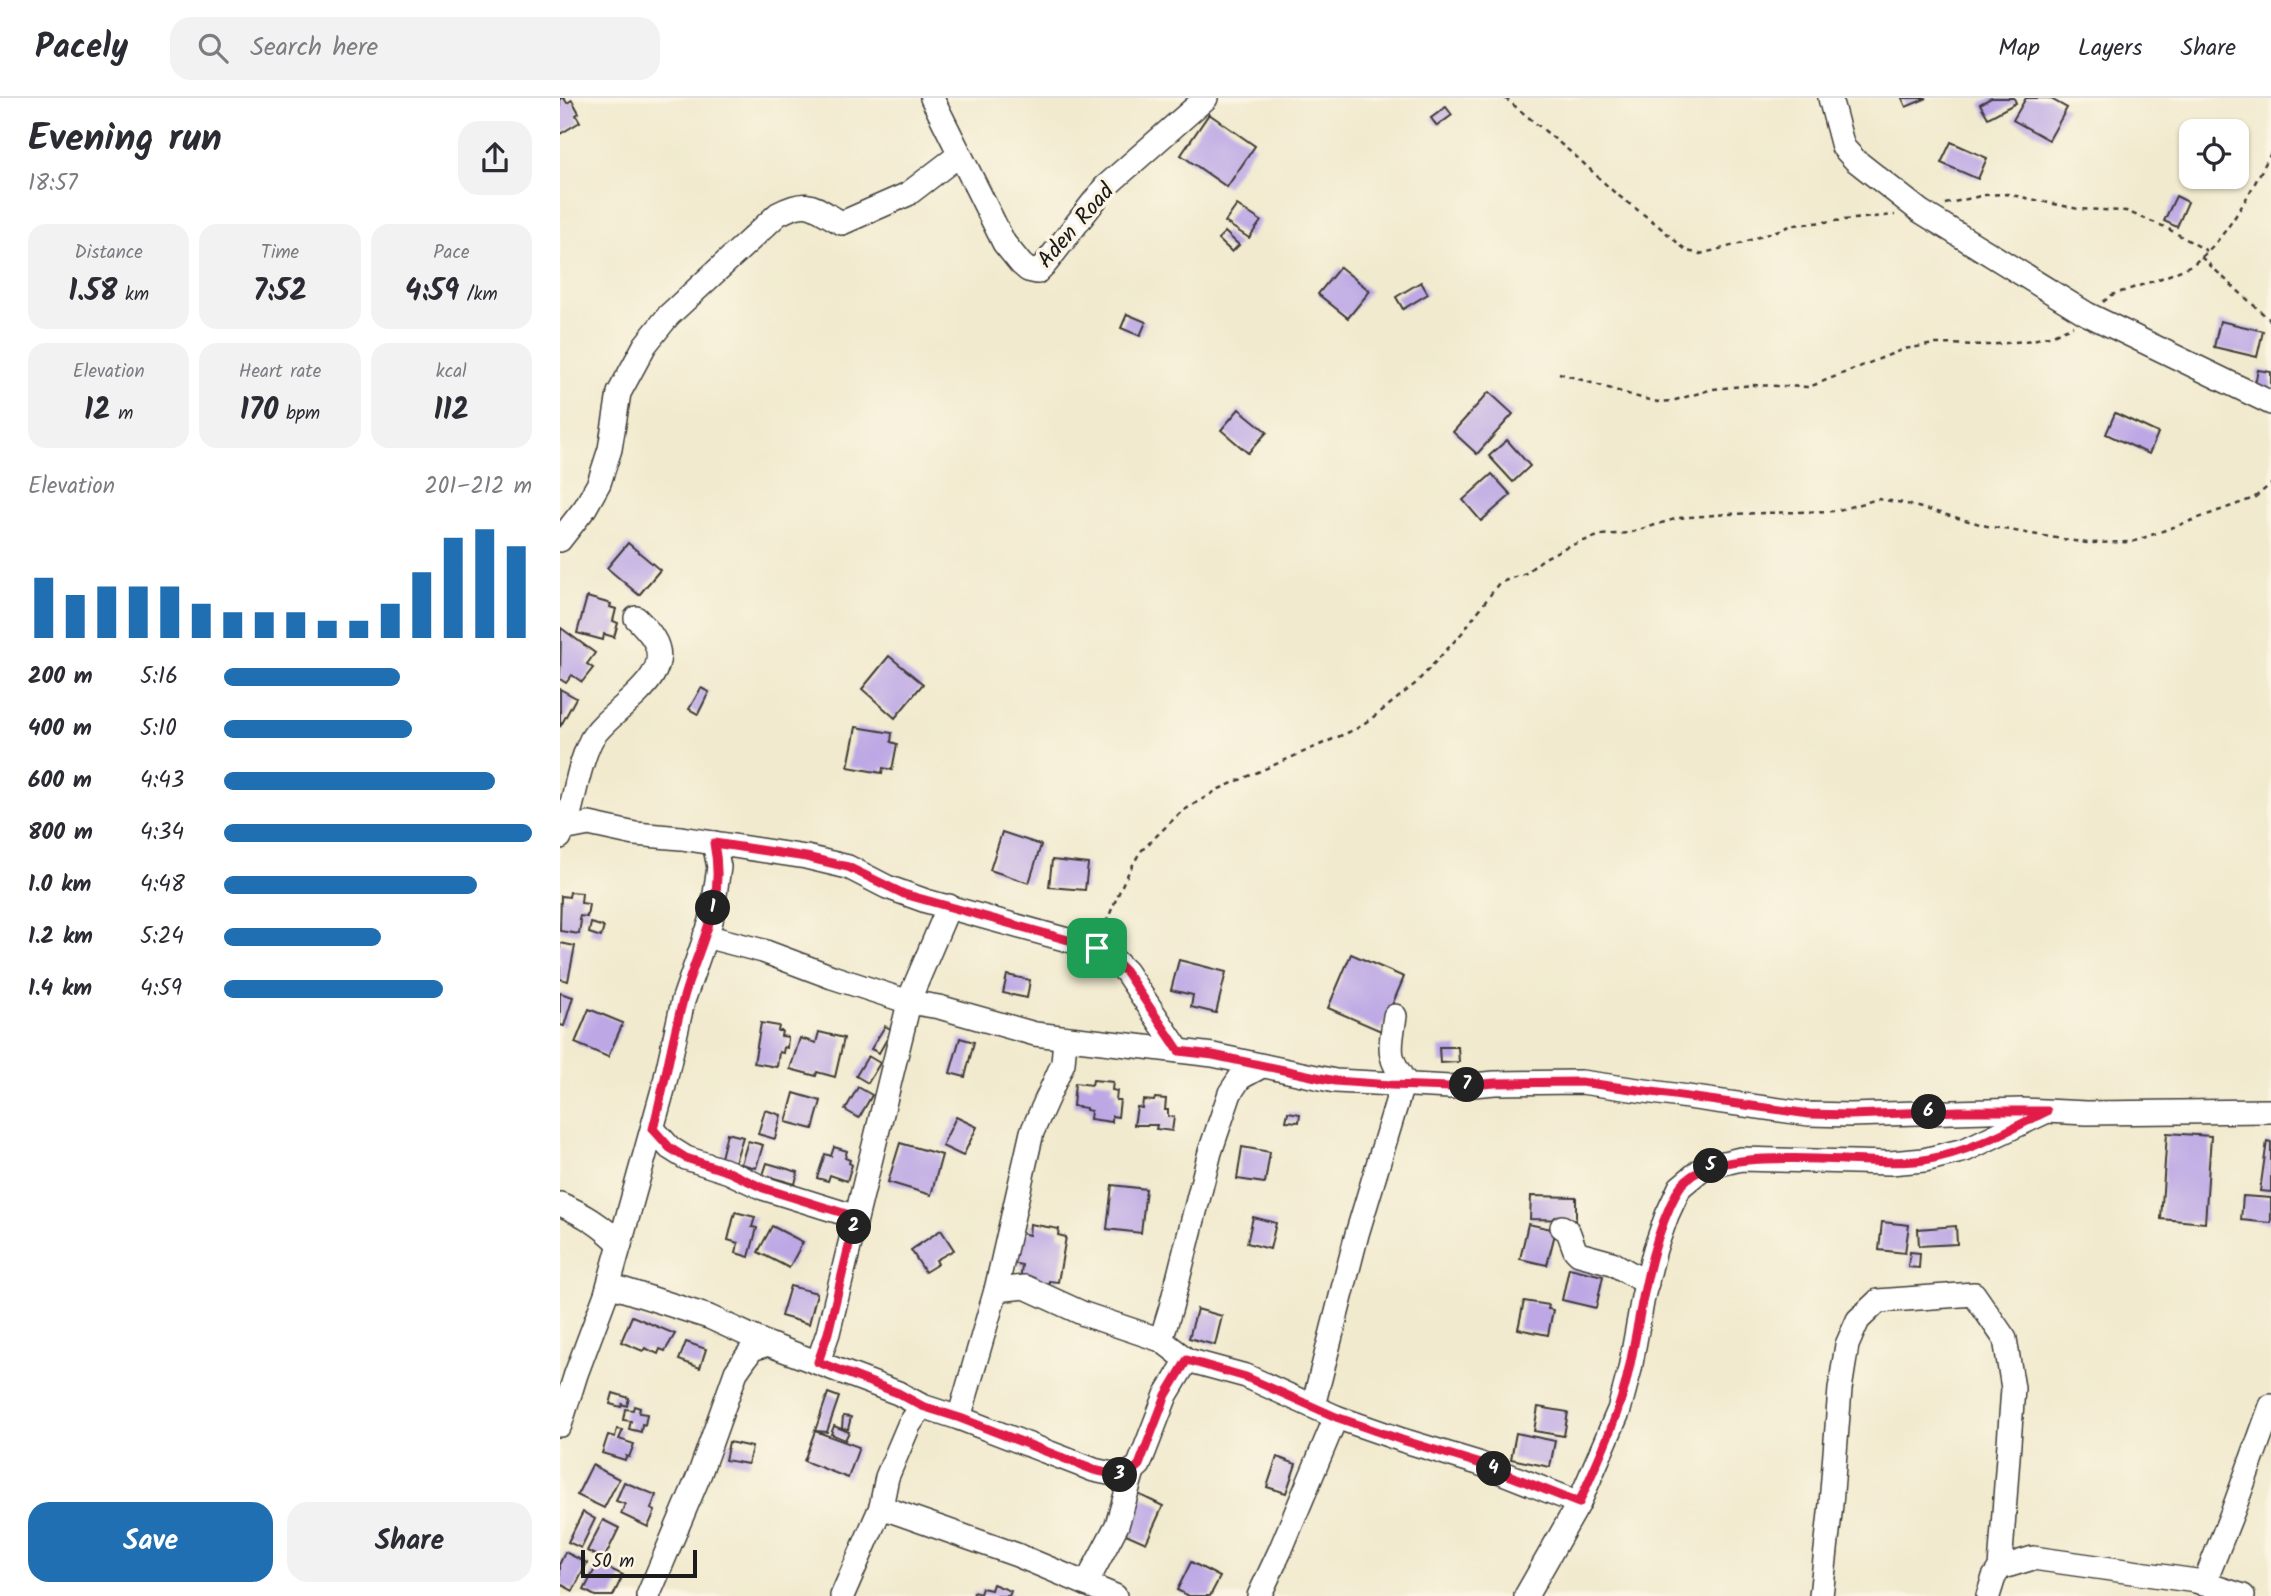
<!DOCTYPE html>
<meta charset="utf-8">
<style>
:root{--surface:#fff;--page:#f2f2f3;--text:#2b2b33;--muted:#7c7c81;--line:#e1e1e2;--accent:#1f6fb2}
body{margin:0;font-family:Kalam,sans-serif;background:var(--page);color:var(--text);height:100vh;display:flex;flex-direction:column;font-size:26px;white-space:nowrap}
*{box-sizing:border-box;margin:0}
p{font-size:23px;color:var(--muted)}
.icon{flex:none;width:38px;height:38px;fill:none;stroke:currentColor;stroke-width:2;stroke-linecap:round;stroke-linejoin:round}
.map{position:relative;flex:1;overflow:hidden}
.drawer{display:flex;flex-direction:column;background:var(--surface);width:560px}
.drawer>*{flex:none}
.buttons{position:absolute;left:1619px;top:21px;display:grid;gap:14px}
.buttons a{display:grid;place-items:center;width:70px;height:70px;border-radius:14px;background:var(--surface);box-shadow:0 2px 5px #0004;font-size:35px}
.scale{position:absolute;left:21px;bottom:18px;width:116px;box-sizing:border-box;padding-left:7px;border:4px solid #1c1c1c;border-top:0;font-size:19px;line-height:24px;white-space:nowrap;color:#1c1c1c;-webkit-text-stroke:5px #fcf5e5;paint-order:stroke}
.pin{position:absolute;display:grid;place-items:center;width:60px;height:60px;color:#fff;margin:-30px;border-radius:14px;box-shadow:0 4px 10px #0006}
.km{position:absolute;width:35px;height:35px;margin:-18px;border-radius:50%;background:#222;color:#fff;font-size:19px;line-height:35px;text-align:center}
.round{display:grid;place-items:center;flex:none;width:74px;height:74px;border-radius:21px;background:var(--page)}
.headline{display:flex;align-items:center;justify-content:space-between;height:119px;padding:0 28px}
h1{font-size:38px;font-weight:700;line-height:52px}
.metrics{display:grid;grid-template-columns:repeat(3,1fr);gap:10px;height:119px;padding:7px 28px}
.metrics div{display:grid;align-content:center;border-radius:18px;background:var(--page);text-align:center}
.metrics b{font-size:30px;font-weight:700}
.metrics small{font-size:19px;font-weight:400}
.metrics p{font-size:19px}
.chart{height:196px;padding:14px 28px}
.chart p{display:flex;justify-content:space-between}
.chart svg{width:100%;height:126px;margin-top:7px;stroke:var(--accent);stroke-width:6}
.primary-button{display:flex;gap:14px;margin-top:auto;padding:14px 28px}
.primary-button a{flex:1;height:80px;border-radius:21px;background:var(--accent);color:#fff;font-size:28px;font-weight:700;line-height:80px;text-align:center}
.primary-button a+a{background:var(--page);color:var(--text)}
ul{padding:0 28px;list-style:none;font-size:23px}
li{display:grid;grid-template-columns:112px 84px 1fr;align-items:center;height:52px}
li i{height:18px;border-radius:9px;background:var(--accent)}
header{display:flex;align-items:center;gap:42px;box-sizing:border-box;height:98px;padding:0 35px;background:var(--surface);border-bottom:2px solid var(--line)}
header strong{font-size:33px}
nav{display:flex;gap:38px;margin-inline-start:auto;font-size:24px}
.search{width:490px;height:63px;background:var(--page);display:flex;align-items:center;gap:18px;box-sizing:border-box;padding:0 24px;border-radius:21px;color:var(--muted);font-size:26px}
main{display:flex;flex:1;min-height:0}
.map>svg:first-child{display:block}
.building{fill:#bda8e5}
.lines{fill:none;stroke-linecap:round;stroke-linejoin:round}
.minor-casing{stroke:#3c3b37;stroke-width:26}
.path{stroke:#3c3b37;stroke-width:2.5;stroke-dasharray:5 5;stroke-linecap:butt}
.minor{stroke:#fff;stroke-width:23}
.route-casing{stroke:#fff;stroke-width:14}
.route{stroke:#e11d48;stroke-width:9}
.labels{text-anchor:middle;stroke-width:7;stroke-linejoin:round;paint-order:stroke}
.street-label{font-size:23px;fill:#1c1c1c;stroke:#fcf5e5}
</style>
<header>
<strong>Pacely</strong>
<div class="search"><svg class="icon" aria-label="search" viewBox="0 0 24 24"><circle cx="10" cy="10" r="6"/><path d="M15 15l6 6"/></svg>Search here</div>
<nav><a>Map</a><a>Layers</a><a>Share</a></nav>
</header>
<main>
<section class="drawer">
<div class="headline"><div><h1>Evening run</h1><p>18:57</p></div><a class="round"><svg class="icon" aria-label="share" viewBox="0 0 24 24"><path d="M12 15V3M7 8l5-5 5 5M5 13v7h14v-7"/></svg></a></div>
<div class="metrics">
<div><p>Distance</p><b>1.58<small> km</small></b></div>
<div><p>Time</p><b>7:52</b></div>
<div><p>Pace</p><b>4:59<small> /km</small></b></div>
</div>
<div class="metrics">
<div><p>Elevation</p><b>12<small> m</small></b></div>
<div><p>Heart rate</p><b>170<small> bpm</small></b></div>
<div><p>kcal</p><b>112</b></div>
</div>
<div class="chart"><p><span>Elevation</span>201–212 m</p>
<svg viewBox="0 0 160 44" preserveAspectRatio="none"><path d="M5 44V23M15 44V29M25 44V26M35 44V26M45 44V26M55 44V32M65 44V35M75 44V35M85 44V35M95 44V38M105 44V38M115 44V32M125 44V21M135 44V9M145 44V6M155 44V12"/></svg>
</div>
<ul>
<li><b>200 m</b>5:16<i style="width:57%"></i></li>
<li><b>400 m</b>5:10<i style="width:61%"></i></li>
<li><b>600 m</b>4:43<i style="width:88%"></i></li>
<li><b>800 m</b>4:34<i style="width:100%"></i></li>
<li><b>1.0 km</b>4:48<i style="width:82%"></i></li>
<li><b>1.2 km</b>5:24<i style="width:51%"></i></li>
<li><b>1.4 km</b>4:59<i style="width:71%"></i></li>
</ul>
<div class="primary-button"><a>Save</a><a>Share</a></div>
</section>
<div class="map">
<svg width="1711" height="1498" viewBox="0 0 1711 1498">
<rect width="100%" height="100%" fill="#fcf5e5"/>
<filter id="ink" filterUnits="userSpaceOnUse"><feTurbulence type="fractalNoise" baseFrequency=".0143" numOctaves="2"/><feDisplacementMap in="SourceGraphic" scale="14" xChannelSelector="R" yChannelSelector="G"/><feConvolveMatrix kernelMatrix="1 2 1 2 8 2 1 2 1" color-interpolation-filters="sRGB"/></filter>
<filter id="wash" filterUnits="userSpaceOnUse"><feTurbulence type="fractalNoise" baseFrequency=".00686" numOctaves="4" result="noise"/><feDisplacementMap in="SourceGraphic" scale="28" xChannelSelector="R" yChannelSelector="G"/><feGaussianBlur stdDeviation="1.57" result="paint"/><feColorMatrix in="noise" values="0 0 0 0 0 0 0 0 0 0 0 0 0 0 0 0 0 1.4 0 .05"/><feComposite in="paint" operator="in"/></filter>
<g filter="url(#wash)">
<rect width="100%" height="100%" fill="#f1eace"/>
<g id="blocks">
<g class="building">
<path d="M0 0H4L7 5 12 2 19 15 16 17 20 24 0 36Z"/>
<path d="M1342 0H1367L1346 9Z"/>
<path d="M1431 0H1454L1456 5 1428 20 1420 6Z"/>
<path d="M1466 0H1489L1507 10 1489 42 1453 22Z"/>
<path d="M886 9 892 17 877 28 871 20Z"/>
<path d="M649 16 695 48 667 89 621 57Z"/>
<path d="M1391 44 1427 60 1418 81 1381 65Z"/>
<path d="M1616 98 1628 104 1617 129 1604 123Z"/>
<path d="M677 107 701 123 689 140 665 124Z"/>
<path d="M665 134 679 147 672 154 658 141Z"/>
<path d="M780 169 810 193 788 220 758 196Z"/>
<path d="M861 184 868 196 843 211 836 199Z"/>
<path d="M567 216 586 224 580 238 561 230Z"/>
<path d="M1660 223 1703 233 1697 259 1654 249Z"/>
<path d="M1698 272 1711 274V299L1693 295Z"/>
<path d="M929 294 953 316 917 356 893 334Z"/>
<path d="M679 311 707 334 688 355 661 332Z"/>
<path d="M1555 315 1598 335 1589 356 1546 336Z"/>
<path d="M947 342 970 368 953 384 929 358Z"/>
<path d="M932 376 951 397 921 423 903 402Z"/>
<path d="M68 445 100 472 79 497 47 470Z"/>
<path d="M27 499 51 506 50 509 56 511 53 523 58 525 54 539 44 536 43 542 17 535Z"/>
<path d="M1 530 35 555 27 566 33 570 22 584 12 577 6 585 0 581Z"/>
<path d="M329 558 363 586 335 620 302 591Z"/>
<path d="M141 590 149 594 138 616 129 611Z"/>
<path d="M0 591 16 600 0 629Z"/>
<path d="M296 629 332 635 331 644 337 646 332 672 323 670 322 675 288 669Z"/>
<path d="M442 734 481 747 469 785 430 772Z"/>
<path d="M492 762 528 766 525 792 489 789Z"/>
<path d="M10 794 22 795 21 805 29 806 27 819 20 818 19 822 21 823 19 836 0 833 1 798 9 799Z"/>
<path d="M31 825 44 829 41 839 29 835Z"/>
<path d="M0 845 15 848 8 883 0 881Z"/>
<path d="M791 856 844 879 821 933 768 910Z"/>
<path d="M619 862 666 874 656 915 631 909 633 897 611 892Z"/>
<path d="M447 877 470 882 467 900 443 895Z"/>
<path d="M0 895 13 899 4 928 0 927Z"/>
<path d="M29 911 63 925 48 959 15 945Z"/>
<path d="M201 925 219 928 218 933H222L221 938 228 939 227 950 224 949 223 955 219 954 217 969 194 965Z"/>
<path d="M325 928 332 932 319 955 311 951Z"/>
<path d="M259 934 284 940 275 979 257 974 256 978 230 971 240 940 256 945Z"/>
<path d="M400 940 414 944 405 979 390 975Z"/>
<path d="M879 949H898L899 964 880 965Z"/>
<path d="M308 958 320 965 308 985 296 978Z"/>
<path d="M533 982 553 984 552 992 557 993 556 1002H560L558 1019 552 1018V1024L530 1021 531 1013 526 1012V1010L513 1008 515 985 532 987Z"/>
<path d="M298 989 312 997 299 1020 285 1012Z"/>
<path d="M234 995 261 1003 253 1031 226 1024Z"/>
<path d="M595 1000 606 1001 605 1012H608V1018L614 1019 612 1033 596 1031 597 1027H574L577 1009 582 1010 583 1002 594 1003Z"/>
<path d="M205 1012 221 1017 215 1041 198 1036Z"/>
<path d="M728 1014 740 1016 739 1024 726 1023Z"/>
<path d="M396 1019 417 1029 403 1058 382 1048Z"/>
<path d="M167 1035 183 1039 175 1064 161 1060Z"/>
<path d="M1607 1035 1651 1038 1645 1125 1601 1121Z"/>
<path d="M188 1043 203 1047 196 1070 181 1066Z"/>
<path d="M1707 1043 1711 1044V1094L1700 1093Z"/>
<path d="M340 1045 382 1057 371 1097 328 1084Z"/>
<path d="M274 1049 287 1053 285 1060 290 1062 289 1065 292 1067 287 1083 270 1077 268 1083 257 1080 265 1056 271 1058Z"/>
<path d="M682 1049 710 1054 705 1085 677 1081Z"/>
<path d="M207 1065 238 1074 235 1086 203 1077Z"/>
<path d="M552 1087 586 1091 581 1135 547 1131Z"/>
<path d="M971 1098 1016 1099V1122L970 1121Z"/>
<path d="M1683 1098 1711 1100V1125L1681 1122Z"/>
<path d="M175 1114 195 1119 192 1129 197 1130 189 1159 176 1155 178 1145 168 1142Z"/>
<path d="M693 1119 716 1125 710 1151 687 1145Z"/>
<path d="M1322 1124 1349 1127 1345 1155 1319 1152Z"/>
<path d="M470 1126 499 1131 498 1137 506 1139 498 1184 489 1183V1187L460 1183 462 1167 452 1165 457 1134 469 1137Z"/>
<path d="M968 1126 996 1132 987 1167 960 1161Z"/>
<path d="M212 1128 243 1144 229 1170 198 1154Z"/>
<path d="M1396 1128 1397 1146 1359 1148 1358 1131Z"/>
<path d="M381 1132 394 1152 376 1162 378 1166 365 1174 351 1152Z"/>
<path d="M1350 1154 1360 1155 1359 1170 1348 1169Z"/>
<path d="M1009 1170 1043 1178 1036 1210 1002 1202Z"/>
<path d="M230 1188 257 1195 249 1226 221 1218Z"/>
<path d="M964 1203 989 1207 988 1211 993 1212 988 1237 958 1231Z"/>
<path d="M637 1211 662 1218 655 1247 629 1240Z"/>
<path d="M72 1218 115 1236 105 1253 100 1251 98 1256 85 1250 83 1253 61 1244Z"/>
<path d="M126 1244 146 1251 140 1270 119 1262Z"/>
<path d="M53 1295 69 1300 67 1308 62 1306 61 1309 50 1306Z"/>
<path d="M268 1295 279 1299 267 1334 255 1333Z"/>
<path d="M74 1308 80 1310 79 1315 87 1316 85 1327 82 1326 81 1334 69 1331 71 1323 63 1322 65 1311 73 1312Z"/>
<path d="M978 1309 1008 1314 1004 1338 974 1333Z"/>
<path d="M283 1318 291 1319 288 1331 282 1330Z"/>
<path d="M274 1328 289 1334 285 1342 271 1336Z"/>
<path d="M57 1331 63 1332 59 1341 74 1346 69 1359 66 1358 65 1362 42 1355 48 1337 55 1339Z"/>
<path d="M255 1333 299 1349 288 1380 244 1363Z"/>
<path d="M956 1335 995 1343 990 1369 951 1361Z"/>
<path d="M169 1344 192 1349 188 1366 165 1362Z"/>
<path d="M717 1359 736 1366 726 1395 707 1389Z"/>
<path d="M32 1367 59 1381 44 1410 17 1397Z"/>
<path d="M64 1384 96 1397 91 1411 95 1413 88 1429 61 1416 65 1406 56 1403Z"/>
<path d="M576 1395 603 1408 586 1445 559 1433Z"/>
<path d="M23 1414 35 1421 21 1450 8 1444Z"/>
<path d="M43 1422 59 1430 44 1461 27 1453Z"/>
<path d="M5 1454 27 1465 13 1493 0 1486V1465Z"/>
<path d="M631 1464 660 1479 650 1498H629L617 1492Z"/>
<path d="M38 1465 63 1477 53 1498H35L24 1492Z"/>
<path d="M433 1486 451 1493 449 1498H413L414 1494 420 1496 422 1490 431 1492Z"/>
</g>
</g>
</g>
<g filter="url(#ink)">
<use href="#blocks" fill-opacity="0" stroke="#3c3b37" stroke-width="2"/>
<g class="lines">
<defs>
<g id="minor">
<path d="M372 0 444 145 461 166 468 172 477 174 487 164 545 89 646 0"/>
<path d="M1270 0 1283 49 1295 62 1360 113 1527 216 1711 305"/>
<path d="M0 442 25 410 39 385 50 351 59 295 85 247 109 217 218 116C250 99 253 110 282 125L348 96 399 57"/>
<path d="M3 731 29 726 75 736 121 740 246 759 288 769 327 789 366 803 544 852 566 874 619 953"/>
<path d="M0 739C3 729 9 719 11 709 17 686 20 664 31 642 47 612 119 581 93 540 89 533 82 526 76 520"/>
<path d="M145 838 203 853 272 879 349 904 379 909 475 936 653 957 775 983 890 989 935 985 1021 984 1249 1016 1290 1017 1462 1012 1527 1015 1711 1013"/>
<path d="M835 918C830 951 826 959 848 987"/>
<path d="M93 1031 110 1050 126 1060 169 1074 203 1090 296 1119"/>
<path d="M0 1106C23 1116 42 1127 60 1146"/>
<path d="M1002 1129 1008 1133 1015 1152 1019 1156 1052 1165 1087 1185"/>
<path d="M49 1187 149 1219 208 1246 338 1295 362 1308 399 1320 534 1372C551 1376 566 1381 579 1367L606 1297 627 1262"/>
<path d="M436 1192 465 1189 524 1216 601 1242 627 1262 686 1278 776 1319 842 1342 918 1365 1019 1405"/>
<path d="M601 1242 611 1209 650 1054 670 995 680 980 702 968"/>
<path d="M258 1264 268 1235 351 897 389 808"/>
<path d="M753 1308 797 1136 842 987"/>
<path d="M399 1320 436 1192 472 1034 503 965 505 941"/>
<path d="M0 1327 16 1276 46 1196 104 988 123 903 151 823 159 769 154 745"/>
<path d="M321 1409 457 1457 555 1498"/>
<path d="M526 1486 557 1427 573 1373"/>
<path d="M1644 1486 1673 1413 1711 1308"/>
<path d="M88 1498 140 1375 176 1274 192 1251 208 1246"/>
<path d="M282 1498 321 1409 327 1379 349 1327 362 1308"/>
<path d="M699 1498 720 1453 776 1319"/>
<path d="M966 1498 1019 1405 1059 1312 1070 1271 1083 1199 1095 1151 1107 1117 1120 1089 1143 1070 1181 1061 1330 1065 1364 1062 1405 1052 1485 1014"/>
<path d="M1261 1498 1271 1406 1280 1291 1287 1247 1298 1222 1318 1203 1414 1196 1445 1241 1453 1290 1440 1470"/>
<path d="M1428 1498 1434 1479 1440 1470 1473 1460 1636 1483 1683 1498"/>
</g>
</defs>
<use href="#minor" class="minor-casing"/>
<g class="path">
<path d="M945 0 1019 61 1055 95 1095 125 1127 153 1140 156 1179 146 1233 127 1335 117"/>
<path d="M1385 106 1425 97 1447 96 1518 111 1566 113 1605 129 1647 153"/>
<path d="M1641 159 1711 223"/>
<path d="M1543 204 1552 197C1572 190 1622 175 1637 163 1670 136 1691 92 1711 55"/>
<path d="M999 275 1081 300 1098 304 1112 303 1153 291 1192 287 1249 289 1344 251 1375 246 1429 247 1473 242 1493 237 1513 228"/>
<path d="M542 834 564 783 580 754 621 714 659 691 796 631 819 615 855 586 902 535 939 485 966 475 983 461 1006 449 1041 437 1069 435 1118 420 1168 416 1275 413 1318 401 1343 405 1427 428 1466 435 1527 445 1572 444 1694 400 1711 386"/>
</g>
<use href="#minor" class="minor"/>
</g>
</g>
<g class="lines" filter="url(#ink)">
<defs>
<path id="route" d="M154 745 246 759 288 769 344 796 544 852 566 874 619 953 653 957 775 983 831 987 890 989 935 985 1021 984 1249 1016 1290 1017 1399 1013H1487C1448 1033 1408 1055 1364 1062 1308 1071 1147 1039 1118 1092 1088 1147 1082 1212 1069 1271 1059 1319 1038 1362 1019 1405L918 1365 842 1342 776 1319 686 1279 627 1262 606 1297 579 1367C566 1381 551 1376 534 1372L400 1320 362 1308 338 1295 258 1264 268 1235 296 1119 203 1090 169 1074 126 1060 110 1050 93 1031C104 990 111 947 122 906 137 847 167 809 154 745Z"/>
</defs>
<use href="#route" class="route-casing"/>
<use href="#route" class="route"/>
</g>
<g class="labels">
<g class="street-label">
<text transform="translate(515 127) rotate(-49)" y="8">Aden Road</text>
</g>
</g>
</svg>
<div class="buttons">
<a><svg class="icon" aria-label="locate" viewBox="0 0 24 24"><circle cx="12" cy="12" r="6"/><path d="M12 2v4M12 18v4M2 12h4M18 12h4"/></svg></a>
</div>
<div class="scale">50 m</div>
<div class="pin" style="left:537px;top:850px;background:#1e9e55"><svg class="icon" aria-label="arrive" viewBox="0 0 24 24"><path d="M6 21V4h12l-3 4 3 4H6"/></svg></div>
<b class="km" style="left:153px;top:810px">1</b>
<b class="km" style="left:294px;top:1129px">2</b>
<b class="km" style="left:560px;top:1377px">3</b>
<b class="km" style="left:934px;top:1371px">4</b>
<b class="km" style="left:1151px;top:1068px">5</b>
<b class="km" style="left:1369px;top:1014px">6</b>
<b class="km" style="left:907px;top:987px">7</b>
</div>
</main>
